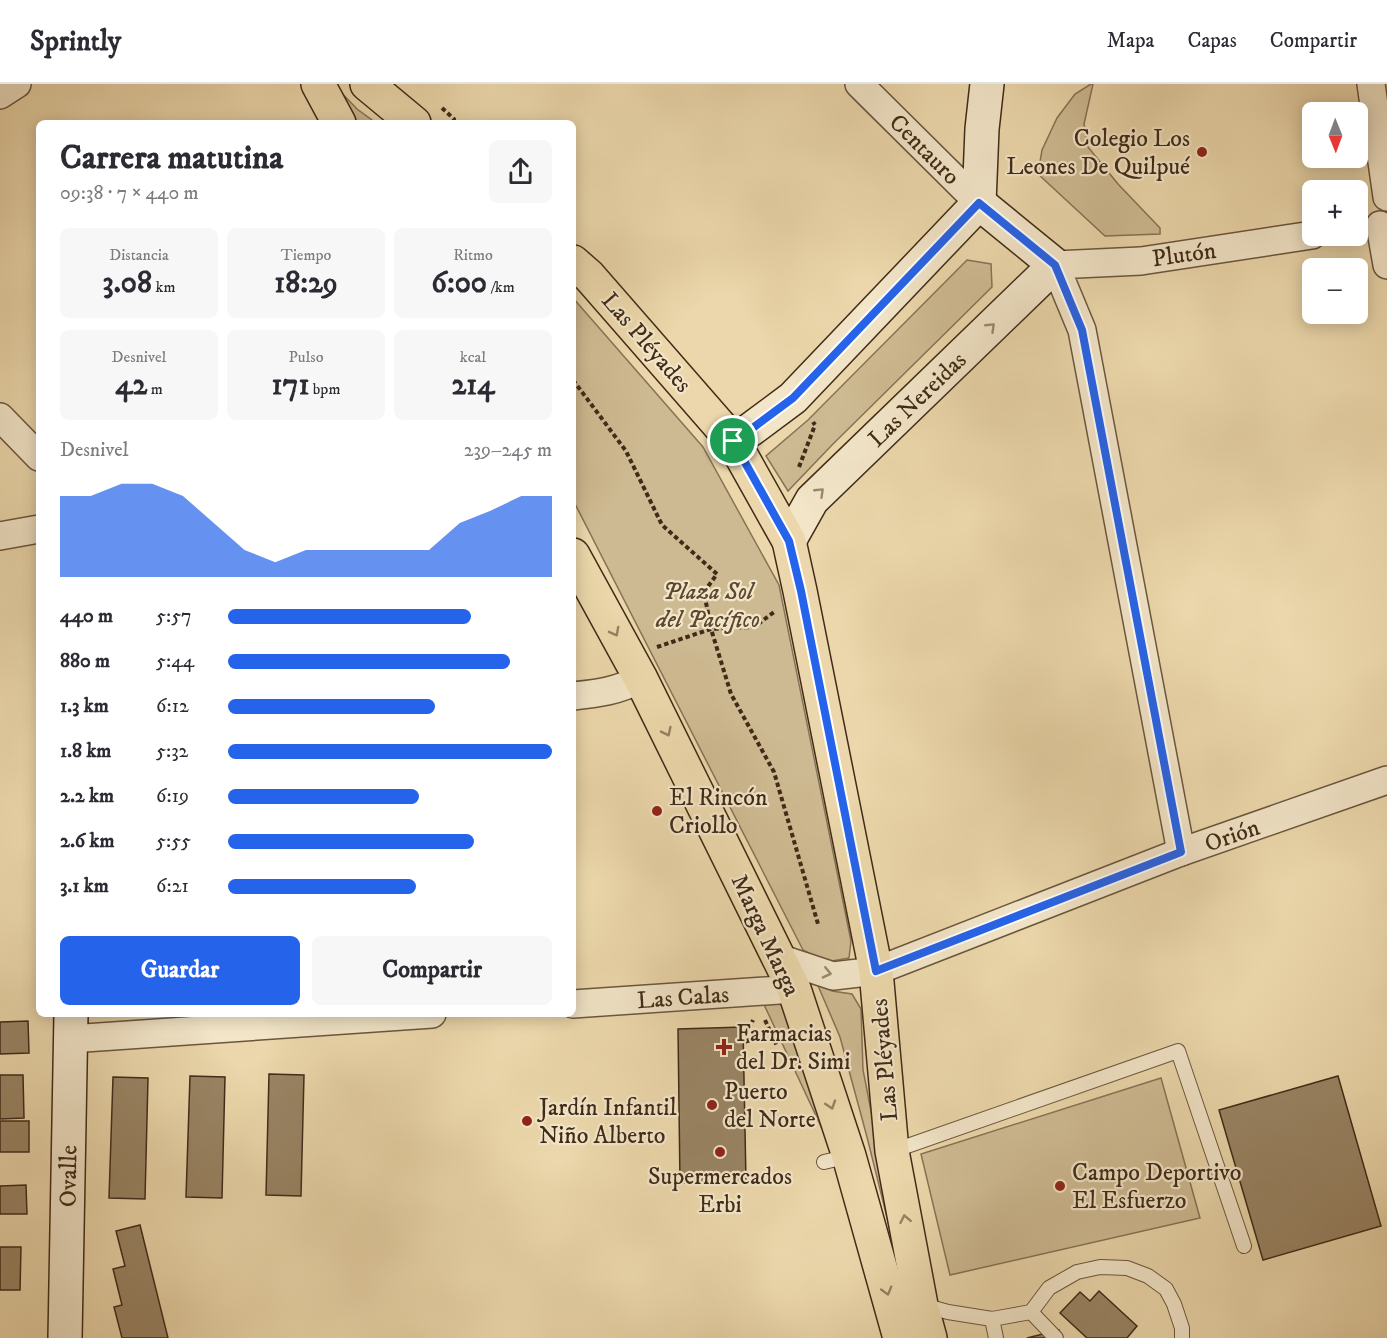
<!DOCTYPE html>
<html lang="es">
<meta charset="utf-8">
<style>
:root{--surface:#fff;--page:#f7f7f7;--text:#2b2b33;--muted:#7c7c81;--line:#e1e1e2;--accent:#2563eb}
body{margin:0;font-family:"IM FELL DW Pica",serif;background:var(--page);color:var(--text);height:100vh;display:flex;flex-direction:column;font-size:22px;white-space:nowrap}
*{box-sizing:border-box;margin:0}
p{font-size:20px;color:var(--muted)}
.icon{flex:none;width:33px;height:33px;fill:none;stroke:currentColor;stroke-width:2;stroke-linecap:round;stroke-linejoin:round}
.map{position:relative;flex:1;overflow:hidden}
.details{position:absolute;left:36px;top:36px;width:540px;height:897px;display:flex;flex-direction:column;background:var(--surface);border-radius:9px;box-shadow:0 3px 15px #0003}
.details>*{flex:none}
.needle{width:39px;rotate:179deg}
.fabs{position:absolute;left:1302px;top:18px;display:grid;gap:12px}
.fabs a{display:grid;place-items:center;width:66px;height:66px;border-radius:9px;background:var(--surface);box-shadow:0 3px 15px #0003;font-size:30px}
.pin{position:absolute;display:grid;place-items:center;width:51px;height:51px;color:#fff;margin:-26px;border:3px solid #fff;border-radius:50%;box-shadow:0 2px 6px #0007}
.round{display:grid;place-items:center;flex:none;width:63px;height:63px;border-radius:9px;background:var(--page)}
.summary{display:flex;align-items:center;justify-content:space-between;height:102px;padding:0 24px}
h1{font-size:33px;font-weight:700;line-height:45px}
.figures{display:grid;grid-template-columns:repeat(3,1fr);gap:9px;height:102px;padding:6px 24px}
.figures div{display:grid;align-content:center;border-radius:9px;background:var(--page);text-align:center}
.figures b{font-size:30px;font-weight:700}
.figures small{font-size:16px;font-weight:400}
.figures p{font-size:16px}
.chart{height:168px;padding:12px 24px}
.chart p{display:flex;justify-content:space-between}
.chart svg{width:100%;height:108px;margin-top:6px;fill:var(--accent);opacity:.7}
.cta{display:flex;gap:12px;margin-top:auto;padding:12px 24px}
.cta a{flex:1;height:69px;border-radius:9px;background:var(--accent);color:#fff;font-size:24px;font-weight:700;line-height:69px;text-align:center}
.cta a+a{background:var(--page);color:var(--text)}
ul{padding:0 24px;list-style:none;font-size:20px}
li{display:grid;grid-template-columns:96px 72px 1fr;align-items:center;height:45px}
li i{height:15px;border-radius:8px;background:var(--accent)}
header{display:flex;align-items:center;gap:36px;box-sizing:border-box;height:84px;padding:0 30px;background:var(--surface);border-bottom:2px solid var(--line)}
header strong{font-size:28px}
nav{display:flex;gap:33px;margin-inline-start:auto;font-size:21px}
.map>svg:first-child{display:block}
.green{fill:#ceba92;stroke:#877255;stroke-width:1.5}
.building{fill:#998464;stroke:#402b18;stroke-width:1.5}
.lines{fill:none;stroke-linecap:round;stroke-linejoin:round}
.lane-casing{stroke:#6b563d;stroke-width:16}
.street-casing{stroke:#6b563d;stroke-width:30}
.secondary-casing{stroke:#402b18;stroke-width:36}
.primary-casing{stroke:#402b18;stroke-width:36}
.path{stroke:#402b18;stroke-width:4;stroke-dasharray:4.5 3;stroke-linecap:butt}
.lane{stroke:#f2e5c8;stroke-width:14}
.street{stroke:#f2e5c8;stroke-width:27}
.secondary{stroke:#f2e5c8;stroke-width:33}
.primary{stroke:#ebd7ab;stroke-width:33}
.oneway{stroke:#998870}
.oneway2{stroke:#968162}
.route-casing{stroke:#fff;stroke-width:12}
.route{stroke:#2563eb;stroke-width:8}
.poi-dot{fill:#8f2418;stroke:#f2e5c8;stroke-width:2}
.labels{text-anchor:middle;stroke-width:4.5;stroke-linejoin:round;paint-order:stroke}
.poi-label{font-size:24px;fill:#402b18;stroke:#f2e5c8;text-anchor:start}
.street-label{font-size:24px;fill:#402b18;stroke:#f2e5c8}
.park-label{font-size:24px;font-style:italic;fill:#5c4830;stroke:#f2e5c8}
</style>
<header>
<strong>Sprintly</strong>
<nav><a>Mapa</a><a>Capas</a><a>Compartir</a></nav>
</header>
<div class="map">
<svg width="1387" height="1254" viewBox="0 0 1387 1254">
<rect width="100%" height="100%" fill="#ebd7ab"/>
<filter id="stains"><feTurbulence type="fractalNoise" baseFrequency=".00333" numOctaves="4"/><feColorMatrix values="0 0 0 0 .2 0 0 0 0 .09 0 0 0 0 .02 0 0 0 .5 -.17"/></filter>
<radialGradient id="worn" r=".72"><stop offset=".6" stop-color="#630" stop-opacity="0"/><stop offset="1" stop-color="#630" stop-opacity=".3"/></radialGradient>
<g class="green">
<path d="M333 0 357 25 376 39H353Z"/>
<path d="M1091 0H1093L1084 40 1088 63 1118 100 1160 144V150L1105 152 1038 90 1042 66 1057 34 1075 10Z"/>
<path d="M967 176 991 180 992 203 832 361 788 407 766 372 808 336Z"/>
<path d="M573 214 703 363 779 501 851 857 849 874 826 878 803 866 573 416Z"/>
<path d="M816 897 832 907 852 910 861 925 863 986 911 1230 867 1053 840 953Z"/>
<path d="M760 912H772L785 925 832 1066Z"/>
<path d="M1161 994 1200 1134 950 1191 921 1070Z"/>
</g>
<g class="building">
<path d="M28 937 29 969 0 970V938Z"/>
<path d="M743 943 746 1098 680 1099 678 945Z"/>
<path d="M269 990 304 991 301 1112 266 1111Z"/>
<path d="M0 991H23L24 1034 0 1035Z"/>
<path d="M190 992 225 993 222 1114 186 1113Z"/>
<path d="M1338 992 1381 1142 1263 1176 1219 1026Z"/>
<path d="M113 993 148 994 145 1115 109 1114Z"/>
<rect x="0" y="1037" width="29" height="31"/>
<path d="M26 1101 27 1130H0V1102Z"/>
<path d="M140 1141 168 1254H122L114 1223 122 1221 113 1185 125 1182 116 1147Z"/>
<path d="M0 1163H21L20 1206H0Z"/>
<path d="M1099 1207 1137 1242 1127 1254H1087L1060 1229 1080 1208 1090 1217Z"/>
<path d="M1059 1246 1061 1254H1027Z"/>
</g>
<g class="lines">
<defs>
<g id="lane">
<path d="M893 1067 1178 967 1244 1162"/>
<path d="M824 1078 849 1072"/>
<path d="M923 1221 948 1228 992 1235 1031 1228"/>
<path d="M1031 1228 1049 1204 1077 1188 1100 1183 1127 1184 1148 1192 1166 1205 1174 1220 1182 1244V1254"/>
<path d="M1031 1228 1056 1254"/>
<path d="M992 1235 996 1254"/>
</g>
<g id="street">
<path d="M859 0 979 119"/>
<path d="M1371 0 1387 113"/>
<path d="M0 11 17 0"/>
<path d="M1380 141 1387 181"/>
<path d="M0 333 39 373"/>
<path d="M0 452 39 445"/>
<path d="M573 612C601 609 616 607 641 595"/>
<path d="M1181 768 1082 246 1055 181 1141 177 1312 151"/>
<path d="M779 874 833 892 876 887 1181 768 1387 696"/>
<path d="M573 920 794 905"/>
<path d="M70 955 432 930"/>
</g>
<g id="secondary">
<path d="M979 119 982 45 987 0"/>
<path d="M733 357 750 346 793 314 979 119"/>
<path d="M789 457 812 416 1055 181 979 119"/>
<path d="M65 1254 71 930"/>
</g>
<g id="primary">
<path d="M318 0 339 39"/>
<path d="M367 0 414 39"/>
<path d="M573 178 589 192 733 357 789 457 800 507 876 887 892 1067 921 1221 930 1254"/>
<path d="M573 471 641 595 794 905 849 1072 900 1254"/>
</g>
</defs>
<use href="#lane" class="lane-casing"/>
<use href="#street" class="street-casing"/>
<use href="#secondary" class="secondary-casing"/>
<use href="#primary" class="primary-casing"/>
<g class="path">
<path d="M442 24 454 35V39"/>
<path d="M573 296 626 367 662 441 717 490 704 508 711 545 731 610 774 688 818 840"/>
<path d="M799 383 815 341 813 338"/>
<path d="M657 563 711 545 754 543 774 528"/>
<path d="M765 936 777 962"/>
<path d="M748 959 746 952 753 936"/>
</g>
<use href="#lane" class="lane"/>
<use href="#street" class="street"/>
<use href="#secondary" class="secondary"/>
<use href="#primary" class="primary"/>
</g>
<defs><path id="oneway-chevron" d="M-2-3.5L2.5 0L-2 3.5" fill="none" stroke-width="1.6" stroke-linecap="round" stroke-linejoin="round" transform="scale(1.5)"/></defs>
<g class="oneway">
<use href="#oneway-chevron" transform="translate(991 243) rotate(-44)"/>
<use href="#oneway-chevron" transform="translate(820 408) rotate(-44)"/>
<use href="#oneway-chevron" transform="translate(827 889) rotate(13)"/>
</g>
<g class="oneway2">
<use href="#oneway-chevron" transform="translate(615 548) rotate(62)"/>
<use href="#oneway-chevron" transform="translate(667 648) rotate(64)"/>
<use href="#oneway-chevron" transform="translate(831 1021) rotate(72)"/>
<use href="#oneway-chevron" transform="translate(905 1135) rotate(-101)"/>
<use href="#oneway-chevron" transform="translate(887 1207) rotate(74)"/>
</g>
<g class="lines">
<defs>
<path id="route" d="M979 119 1055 181 1082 246 1181 768 876 887 801 507 789 457 733 357 750 346 793 314Z"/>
</defs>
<use href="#route" class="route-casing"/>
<use href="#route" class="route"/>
</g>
<g class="poi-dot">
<circle cx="1202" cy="68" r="6"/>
<circle cx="657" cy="727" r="6"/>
<path d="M721 954h6v6h6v6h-6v6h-6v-6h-6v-6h6z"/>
<circle cx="712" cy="1021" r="6"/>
<circle cx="527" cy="1037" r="6"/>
<circle cx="720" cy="1068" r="6"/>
<circle cx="1060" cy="1102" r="6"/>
</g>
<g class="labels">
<g class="poi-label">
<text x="1190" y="62" text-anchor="end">Colegio Los<tspan x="1190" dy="28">Leones De Quilpué</tspan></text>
<text x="669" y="721">El Rincón<tspan x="669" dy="28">Criollo</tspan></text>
<text x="736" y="957">Farmacias<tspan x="736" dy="28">del Dr. Simi</tspan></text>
<text x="724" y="1015">Puerto<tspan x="724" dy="28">del Norte</tspan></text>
<text x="539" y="1031">Jardín Infantil<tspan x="539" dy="28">Niño Alberto</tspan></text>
<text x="1072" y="1096">Campo Deportivo<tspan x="1072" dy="28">El Esfuerzo</tspan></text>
<text x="720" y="1100" text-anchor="middle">Supermercados<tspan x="720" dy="28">Erbi</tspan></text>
</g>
<g class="street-label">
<text transform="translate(925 65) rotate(45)" y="8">Centauro</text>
<text transform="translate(1184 170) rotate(-8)" y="8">Plutón</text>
<text transform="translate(647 258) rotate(49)" y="8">Las Pléyades</text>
<text transform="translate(917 315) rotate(-44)" y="8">Las Nereidas</text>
<text transform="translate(1232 751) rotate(-19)" y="8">Orión</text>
<text transform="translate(766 851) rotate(65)" y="8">Marga Marga</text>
<text transform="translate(683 913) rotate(-4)" y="8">Las Calas</text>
<text transform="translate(884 976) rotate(-95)" y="8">Las Pléyades</text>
<text transform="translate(68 1092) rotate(-89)" y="8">Ovalle</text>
</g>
<g class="park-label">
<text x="708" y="515">Plaza Sol<tspan x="708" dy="28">del Pacífico</tspan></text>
</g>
</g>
<rect width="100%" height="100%" filter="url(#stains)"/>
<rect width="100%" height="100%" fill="url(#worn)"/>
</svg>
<div class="fabs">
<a><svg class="needle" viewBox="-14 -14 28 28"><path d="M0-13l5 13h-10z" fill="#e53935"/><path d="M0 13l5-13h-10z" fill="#7c7c81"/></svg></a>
<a>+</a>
<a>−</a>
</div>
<div class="pin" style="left:733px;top:357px;background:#1e9e55"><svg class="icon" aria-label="arrive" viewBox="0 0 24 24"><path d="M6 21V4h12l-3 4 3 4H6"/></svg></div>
<section class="details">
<div class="summary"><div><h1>Carrera matutina</h1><p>09:38 · 7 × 440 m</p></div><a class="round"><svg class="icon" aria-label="share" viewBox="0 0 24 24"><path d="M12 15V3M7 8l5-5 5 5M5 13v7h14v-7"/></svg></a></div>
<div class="figures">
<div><p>Distancia</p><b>3.08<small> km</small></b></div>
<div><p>Tiempo</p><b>18:29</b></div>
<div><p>Ritmo</p><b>6:00<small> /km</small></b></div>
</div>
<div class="figures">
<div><p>Desnivel</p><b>42<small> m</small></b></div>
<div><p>Pulso</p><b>171<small> bpm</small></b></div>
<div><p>kcal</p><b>214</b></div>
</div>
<div class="chart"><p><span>Desnivel</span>239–245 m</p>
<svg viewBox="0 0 160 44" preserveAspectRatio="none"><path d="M0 44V11L10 11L20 6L30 6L40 11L50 22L60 33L70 38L80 33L90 33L100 33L110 33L120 33L130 22L140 17L150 11L160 11V44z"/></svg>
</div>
<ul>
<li><b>440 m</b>5:57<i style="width:75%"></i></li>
<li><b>880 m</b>5:44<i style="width:87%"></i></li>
<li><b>1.3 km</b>6:12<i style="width:64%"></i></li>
<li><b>1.8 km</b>5:32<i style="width:100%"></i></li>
<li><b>2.2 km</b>6:19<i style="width:59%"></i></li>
<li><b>2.6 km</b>5:55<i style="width:76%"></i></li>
<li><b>3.1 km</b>6:21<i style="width:58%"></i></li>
</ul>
<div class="cta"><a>Guardar</a><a>Compartir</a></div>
</section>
</div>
